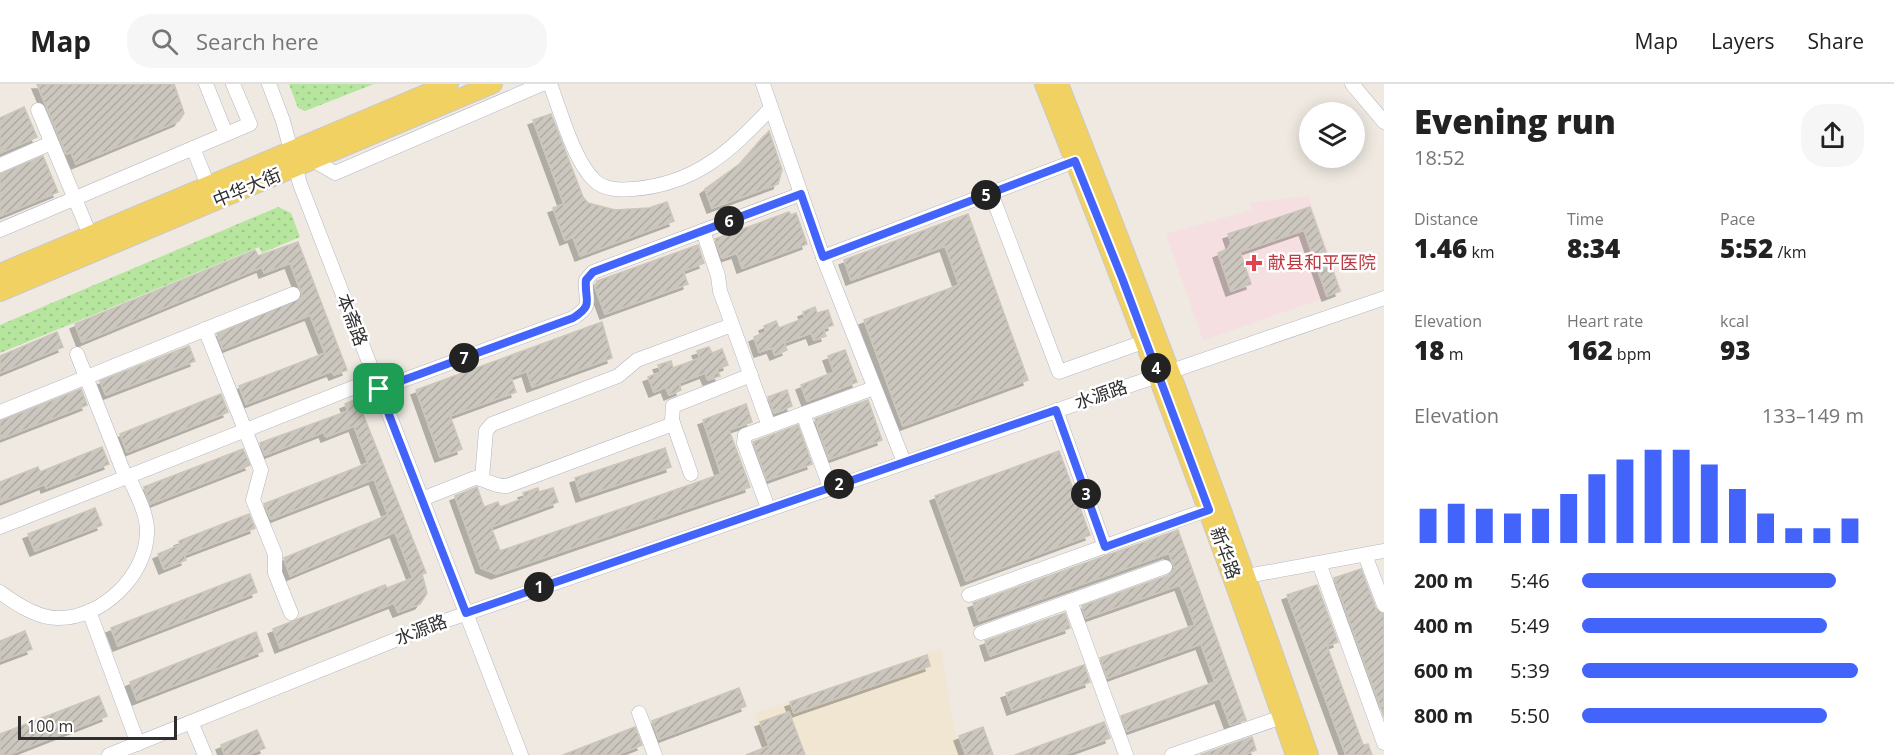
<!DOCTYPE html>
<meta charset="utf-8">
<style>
:root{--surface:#fff;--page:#f6f6f6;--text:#222;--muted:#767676;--line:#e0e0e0;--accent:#4264fb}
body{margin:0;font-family:"Open Sans","Noto Sans SC",sans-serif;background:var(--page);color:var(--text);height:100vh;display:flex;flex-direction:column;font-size:22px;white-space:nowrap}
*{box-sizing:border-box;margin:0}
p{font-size:20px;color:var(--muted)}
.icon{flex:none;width:33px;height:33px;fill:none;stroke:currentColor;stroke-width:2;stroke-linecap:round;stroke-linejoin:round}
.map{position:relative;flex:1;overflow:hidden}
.side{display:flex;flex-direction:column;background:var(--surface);width:510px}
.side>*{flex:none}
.tools{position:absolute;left:1299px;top:18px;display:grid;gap:12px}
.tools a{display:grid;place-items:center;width:66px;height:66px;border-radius:50%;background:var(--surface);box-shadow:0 3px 15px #0003;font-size:30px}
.scale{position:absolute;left:18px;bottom:15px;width:159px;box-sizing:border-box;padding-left:6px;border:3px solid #2e2e2e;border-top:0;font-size:16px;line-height:21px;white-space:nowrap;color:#2e2e2e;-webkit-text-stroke:4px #fff;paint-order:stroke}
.pin{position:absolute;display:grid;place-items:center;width:51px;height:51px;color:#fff;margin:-26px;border-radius:12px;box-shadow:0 3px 9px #0006}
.km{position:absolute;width:30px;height:30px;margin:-15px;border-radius:50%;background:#222;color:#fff;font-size:16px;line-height:30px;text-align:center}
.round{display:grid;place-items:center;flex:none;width:63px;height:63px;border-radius:24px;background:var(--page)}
.head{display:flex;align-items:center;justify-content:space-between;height:102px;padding:0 30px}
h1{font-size:33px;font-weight:800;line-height:45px}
.figures{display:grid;grid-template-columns:repeat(3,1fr);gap:9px;height:102px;padding:6px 30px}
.figures div{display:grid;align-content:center}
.figures b{font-size:26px;font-weight:800}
.figures small{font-size:16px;font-weight:400}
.figures p{font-size:16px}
.chart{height:168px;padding:12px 30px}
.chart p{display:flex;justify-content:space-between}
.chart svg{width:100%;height:108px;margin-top:6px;stroke:var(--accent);stroke-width:6}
ul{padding:0 30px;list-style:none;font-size:20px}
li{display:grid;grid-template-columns:96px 72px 1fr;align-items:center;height:45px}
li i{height:15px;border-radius:8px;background:var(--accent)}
header{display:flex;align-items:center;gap:36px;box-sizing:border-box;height:84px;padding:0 30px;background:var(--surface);border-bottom:2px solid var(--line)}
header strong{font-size:28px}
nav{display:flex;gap:33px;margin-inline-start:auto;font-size:21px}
.search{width:420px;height:54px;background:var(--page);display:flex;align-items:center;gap:15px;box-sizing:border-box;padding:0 21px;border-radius:24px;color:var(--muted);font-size:22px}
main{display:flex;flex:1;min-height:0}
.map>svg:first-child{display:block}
.education{fill:#f0e6d1}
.medical{fill:#f5dfe0}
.grass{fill:url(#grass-dots)}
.building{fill:url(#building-hatch);stroke:#cbc5ba;stroke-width:1.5;filter:url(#shadow)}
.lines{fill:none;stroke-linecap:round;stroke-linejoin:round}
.minor-casing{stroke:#b4b7c1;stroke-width:15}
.major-casing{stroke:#c9c9c9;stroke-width:20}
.minor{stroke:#fff;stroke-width:14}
.major{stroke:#f2d163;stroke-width:18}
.route-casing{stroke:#fff;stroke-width:12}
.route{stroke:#4264fb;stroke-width:8}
.health-dot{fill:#e0444e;stroke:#fff;stroke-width:2}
.labels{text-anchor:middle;stroke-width:5;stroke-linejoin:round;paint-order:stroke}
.street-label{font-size:18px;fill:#2e2e2e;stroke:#fff}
.health-label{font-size:18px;fill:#be3a42;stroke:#fff;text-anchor:start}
</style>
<header>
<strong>Map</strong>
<div class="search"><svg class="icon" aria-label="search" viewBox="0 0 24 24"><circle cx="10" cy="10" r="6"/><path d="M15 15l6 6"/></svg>Search here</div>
<nav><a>Map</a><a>Layers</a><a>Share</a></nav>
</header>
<main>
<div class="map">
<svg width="1384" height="671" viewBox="0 0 1384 671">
<defs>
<pattern id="grass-dots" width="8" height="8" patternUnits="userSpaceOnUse" patternTransform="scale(1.5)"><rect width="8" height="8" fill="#b6e59e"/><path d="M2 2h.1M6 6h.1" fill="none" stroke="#9dc588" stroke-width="1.8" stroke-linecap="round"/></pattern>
<pattern id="building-hatch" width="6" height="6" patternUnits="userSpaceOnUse" patternTransform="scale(1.5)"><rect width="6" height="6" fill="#cbc7bf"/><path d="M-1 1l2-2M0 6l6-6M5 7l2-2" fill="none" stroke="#afaba4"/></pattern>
<filter id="shadow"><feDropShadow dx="-5" dy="5" stdDeviation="0" flood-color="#0004"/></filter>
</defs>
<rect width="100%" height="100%" fill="#efe9e1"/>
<path class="education" d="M941 565 953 639 963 671H768L754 630Z"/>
<path class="medical" d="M1308 112 1343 208 1203 256 1166 150 1252 126 1250 119Z"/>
<g class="grass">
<path d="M289 0H374L305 27 298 24Z"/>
<path d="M278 123 291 129 300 153 262 169 259 163 0 269V241Z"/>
</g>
<g class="building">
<path d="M37 0H174L184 29 179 37 76 80 71 68 66 70Z"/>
<path d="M24 23 37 53 0 69V34Z"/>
<path d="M551 30 583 113 588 119 615 126 649 124 667 118 674 137 580 172 573 153 565 156 553 124 564 120 533 36Z"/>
<path d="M769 47 782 86 778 100 712 124 705 105 741 79Z"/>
<path d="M43 72 58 108 0 132V90Z"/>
<path d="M1310 123 1340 207 1327 212 1304 146 1240 168 1251 200 1231 207 1218 169 1228 165 1231 159 1228 150Z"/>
<path d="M789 128 791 131 796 129 807 160 742 184 737 169 722 174 715 155Z"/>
<path d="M968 130 1028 296 903 342 864 236 959 201 945 162 851 196 844 176Z"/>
<path d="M298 158 347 286 334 291 332 287 246 320 239 302 325 269 310 231 223 265 217 250 303 213 290 179 264 189 262 183 82 258 75 240 255 166 258 172Z"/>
<path d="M698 161 704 179 683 187 688 200 605 230 595 203 597 197Z"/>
<path d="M815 223 817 229 828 226 833 241 823 245 826 252 814 256 811 249 784 259 787 266 775 271 772 264 759 268 754 253 766 248 764 242 776 237 779 244 805 234 803 228Z"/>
<path d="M602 238 612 274 532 303 527 287 511 293 516 308 450 332 462 365 440 373 416 306Z"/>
<path d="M57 248 63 263 0 289V272Z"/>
<path d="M189 262 195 277 106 311 100 297Z"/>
<path d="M709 263 712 269 722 265 728 281 717 285 720 292 708 296 705 289 679 299 681 306 669 311 666 303 654 308 648 293 661 288 658 281 671 277 673 284 700 274 697 267Z"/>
<path d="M845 266 857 298 807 317 801 301 834 288 828 272Z"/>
<path d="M81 305 87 321 0 355V337Z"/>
<path d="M787 306 792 322 774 329 768 313Z"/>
<path d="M221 310 228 328 127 368 120 350Z"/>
<path d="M357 315 426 489 422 490 427 509 420 520 398 528 394 519 280 564 273 545 385 501 387 504 413 494 395 448 290 492 284 474 388 431 374 395 271 435 264 420 368 379 354 342 326 353 324 348 265 371 260 359 348 327 345 320Z"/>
<path d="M868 316 882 356 829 375 815 335Z"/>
<path d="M746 320 752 338 729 346 750 403 496 490 481 484 455 412 477 403 484 423 498 418 500 423 525 414 523 409 538 404 539 408 553 404 558 418 491 443 500 467 721 390 703 336Z"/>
<path d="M798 341 812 380 767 396 753 358Z"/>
<path d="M102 363 109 380 46 404 45 400 0 418V398L38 383 40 388Z"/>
<path d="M665 364 671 383 581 413 575 394Z"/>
<path d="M243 365 250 381 150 420 144 403Z"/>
<path d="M1059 367 1090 451 966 497 935 412Z"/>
<path d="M95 424 102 441 35 467 28 450Z"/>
<path d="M249 430 255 444 184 471 186 476 164 485 158 470 180 461 179 457Z"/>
<path d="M1178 446 1246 636 1230 641 1220 614 1127 647 1121 632 1215 598 1201 560 1107 594 1100 574 1195 541 1180 501 1086 534 1082 522 1169 491 1175 485 1169 469 979 537 973 519Z"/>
<path d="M1361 485 1376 525 1384 530V633L1334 494Z"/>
<path d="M250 490 257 508 118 562 111 544Z"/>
<path d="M1317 501 1338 558 1327 562 1363 661 1368 660 1372 671H1346L1287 511Z"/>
<path d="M1065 529 1070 544 990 572 985 557Z"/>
<path d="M25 547 32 565 0 577V557Z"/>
<path d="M256 548 263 567 137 616 130 598Z"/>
<path d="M927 571 930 582 794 629 790 618Z"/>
<path d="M1084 581 1090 598 1012 626 1006 609Z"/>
<path d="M739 604 746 622 659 655 652 637Z"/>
<path d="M99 612 107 632 8 671H0V650Z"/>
<path d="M789 628 805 671H746L769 662 760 638Z"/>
<path d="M1104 638 1110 654 1063 671H1015Z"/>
<path d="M635 643 642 661 616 671H563Z"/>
<path d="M983 643 993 671H966L959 652Z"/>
<path d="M257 646 265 664 247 671H225L221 661Z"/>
<path d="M1252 653 1256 666 1243 671H1200Z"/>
</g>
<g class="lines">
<defs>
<g id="minor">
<path d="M206 0 226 50"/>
<path d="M269 0 283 37 300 100 521 671"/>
<path d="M550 0C561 28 573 75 594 96 604 106 619 106 633 105 696 100 729 68 771 24"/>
<path d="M763 0 823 173 904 378"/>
<path d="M1352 0 1384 38"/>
<path d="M38 26 90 151"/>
<path d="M193 64 208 101"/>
<path d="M313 76 335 89 542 0"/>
<path d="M0 81 51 59"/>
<path d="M991 109 1059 288 1146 257"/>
<path d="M0 146 250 40 233 0"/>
<path d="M703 147 718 192 720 207 769 342"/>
<path d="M823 173 1075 77"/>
<path d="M205 245 261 386 253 416 275 470V489L291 529"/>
<path d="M77 270 126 394"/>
<path d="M379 305 573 234C595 220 584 217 586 196L593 188 801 110"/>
<path d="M1056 326 1105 463"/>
<path d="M0 328 293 210"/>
<path d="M803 330 830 403"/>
<path d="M691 390 672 336 673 322 751 291"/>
<path d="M482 394 486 347 492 340 618 292 637 276 732 241"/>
<path d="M422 415 475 394C486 395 495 403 507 402L673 340"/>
<path d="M768 424 744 359 745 351 874 304"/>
<path d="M0 443 375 295"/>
<path d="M1365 471 1384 521"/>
<path d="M1319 479 1384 659"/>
<path d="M1247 492 1384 467"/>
<path d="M0 508C16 520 37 534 58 534 101 535 146 492 147 449 148 430 136 410 129 393"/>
<path d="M969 511 1209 425"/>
<path d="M1070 517 1126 671"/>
<path d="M89 527 138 660"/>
<path d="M981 549 1165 483"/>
<path d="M639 629 655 671"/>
<path d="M191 638 205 671"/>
<path d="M109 671 430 542 1384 214"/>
<path d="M1172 671 1282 633"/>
</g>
<g id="major">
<path d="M1044 0C1132 222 1217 445 1295 671"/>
<path d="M1059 0C1147 222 1231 445 1309 671"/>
<path d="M0 189 449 0"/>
<path d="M0 208 493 0"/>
</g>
</defs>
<use href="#minor" class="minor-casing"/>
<use href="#major" class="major-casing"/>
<use href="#minor" class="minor"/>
<use href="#major" class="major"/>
</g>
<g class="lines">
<defs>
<path id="route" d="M1075 77 1122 194 1209 426 1105 463 1056 326 466 529 379 305 573 234C595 220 584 217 586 196L593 188 801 110 823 173Z"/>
</defs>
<use href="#route" class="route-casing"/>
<use href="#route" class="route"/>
</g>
<path class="health-dot" d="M1251 170h6v6h6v6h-6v6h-6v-6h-6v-6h6z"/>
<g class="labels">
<g class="street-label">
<text transform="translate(247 104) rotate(-23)" y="6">中华大街</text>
<text transform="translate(352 236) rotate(69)" y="6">本斋路</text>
<text transform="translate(1101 311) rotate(-19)" y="6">水源路</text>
<text transform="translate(1225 469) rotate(70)" y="6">新华路</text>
<text transform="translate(421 546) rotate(-21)" y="6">水源路</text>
</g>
<g class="health-label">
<text x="1268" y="185">献县和平医院</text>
</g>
</g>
</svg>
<div class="tools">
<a><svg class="icon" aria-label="layers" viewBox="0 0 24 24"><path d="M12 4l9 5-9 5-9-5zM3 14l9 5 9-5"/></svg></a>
</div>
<div class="scale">100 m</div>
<div class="pin" style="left:379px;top:305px;background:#1e9e55"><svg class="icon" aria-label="arrive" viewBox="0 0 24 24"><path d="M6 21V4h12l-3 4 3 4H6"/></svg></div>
<b class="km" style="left:539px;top:503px">1</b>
<b class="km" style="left:839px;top:400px">2</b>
<b class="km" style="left:1086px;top:410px">3</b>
<b class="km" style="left:1156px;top:284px">4</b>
<b class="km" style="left:986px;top:111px">5</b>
<b class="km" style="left:729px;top:137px">6</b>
<b class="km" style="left:464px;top:274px">7</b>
</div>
<section class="side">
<div class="head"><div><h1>Evening run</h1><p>18:52</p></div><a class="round"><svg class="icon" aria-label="share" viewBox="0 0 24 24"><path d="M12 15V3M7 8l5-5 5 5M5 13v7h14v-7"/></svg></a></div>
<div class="figures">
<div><p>Distance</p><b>1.46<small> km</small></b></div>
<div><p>Time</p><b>8:34</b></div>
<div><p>Pace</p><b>5:52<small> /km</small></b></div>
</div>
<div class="figures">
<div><p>Elevation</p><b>18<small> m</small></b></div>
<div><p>Heart rate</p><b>162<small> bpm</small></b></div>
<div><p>kcal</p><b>93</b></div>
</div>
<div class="chart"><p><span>Elevation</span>133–149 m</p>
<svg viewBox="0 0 160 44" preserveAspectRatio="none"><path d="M5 44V30M15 44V28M25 44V30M35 44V32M45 44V30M55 44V24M65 44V16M75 44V10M85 44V6M95 44V6M105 44V12M115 44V22M125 44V32M135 44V38M145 44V38M155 44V34"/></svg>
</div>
<ul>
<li><b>200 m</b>5:46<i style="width:90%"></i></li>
<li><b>400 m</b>5:49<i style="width:87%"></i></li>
<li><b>600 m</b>5:39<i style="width:98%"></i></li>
<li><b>800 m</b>5:50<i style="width:87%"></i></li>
</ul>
</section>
</main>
